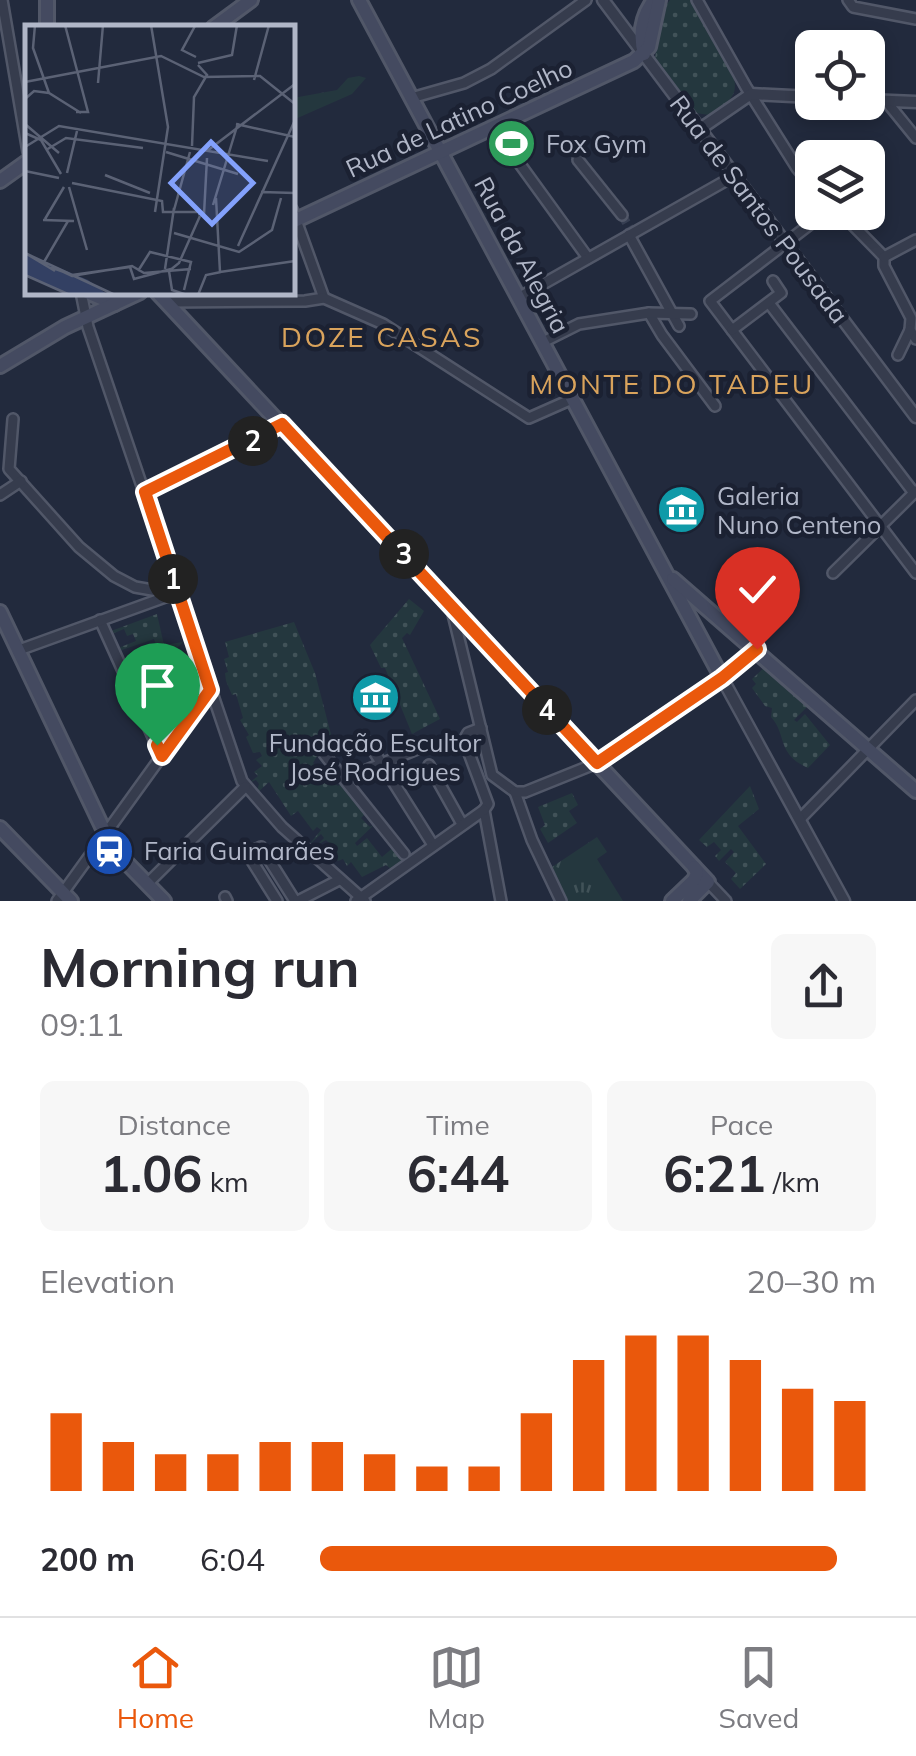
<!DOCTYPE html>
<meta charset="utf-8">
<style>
:root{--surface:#fff;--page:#f7f7f7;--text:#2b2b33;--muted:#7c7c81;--line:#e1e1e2;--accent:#ea580c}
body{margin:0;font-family:Mulish,sans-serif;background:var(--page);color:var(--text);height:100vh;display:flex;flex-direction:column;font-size:38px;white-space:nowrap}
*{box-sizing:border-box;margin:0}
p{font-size:32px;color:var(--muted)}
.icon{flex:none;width:55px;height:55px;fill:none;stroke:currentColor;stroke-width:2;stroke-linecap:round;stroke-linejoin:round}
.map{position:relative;height:901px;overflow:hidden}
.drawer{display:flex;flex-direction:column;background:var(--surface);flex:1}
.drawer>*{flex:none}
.tools{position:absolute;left:795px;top:30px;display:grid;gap:20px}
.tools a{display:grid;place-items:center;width:90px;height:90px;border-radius:15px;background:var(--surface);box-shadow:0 5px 15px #0003;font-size:50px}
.pin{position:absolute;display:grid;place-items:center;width:85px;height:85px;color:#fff;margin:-102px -42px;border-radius:50% 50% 50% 0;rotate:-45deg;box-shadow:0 0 10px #0007}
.pin .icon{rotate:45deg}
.km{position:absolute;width:50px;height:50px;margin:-25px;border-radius:50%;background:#222;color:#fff;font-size:28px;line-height:50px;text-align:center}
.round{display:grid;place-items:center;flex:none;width:105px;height:105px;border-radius:15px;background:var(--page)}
.headline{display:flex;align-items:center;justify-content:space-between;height:170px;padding:0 40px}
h1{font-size:55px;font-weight:700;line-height:75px}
.figures{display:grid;grid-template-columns:repeat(3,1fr);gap:15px;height:170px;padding:10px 40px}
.figures div{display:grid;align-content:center;border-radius:15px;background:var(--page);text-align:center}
.figures b{font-size:50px;font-weight:700}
.figures small{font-size:28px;font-weight:400}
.figures p{font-size:28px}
.chart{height:280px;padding:20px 40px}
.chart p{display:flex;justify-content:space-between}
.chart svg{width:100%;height:180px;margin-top:10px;stroke:var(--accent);stroke-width:6}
ul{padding:0 40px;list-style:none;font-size:32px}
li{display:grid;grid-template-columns:160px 120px 1fr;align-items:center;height:75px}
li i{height:25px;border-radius:12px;background:var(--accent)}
.tabs{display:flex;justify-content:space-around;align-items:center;height:140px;border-top:2px solid var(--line);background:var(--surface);font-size:28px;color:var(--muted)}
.tabs a{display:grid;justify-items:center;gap:5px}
.tabs .current{color:var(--accent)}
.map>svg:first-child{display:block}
.grass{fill:url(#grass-tufts)}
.forest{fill:url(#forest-firs)}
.park{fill:url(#park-dots)}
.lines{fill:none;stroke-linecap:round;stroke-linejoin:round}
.minor-tunnel{stroke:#373f52;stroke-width:9;stroke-dasharray:9 4.5;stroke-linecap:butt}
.minor-casing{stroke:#515768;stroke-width:14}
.tertiary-casing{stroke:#515768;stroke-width:15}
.secondary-casing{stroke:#515768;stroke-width:18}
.minor{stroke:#363c4d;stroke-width:9}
.tertiary{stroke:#363c4d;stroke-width:10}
.secondary{stroke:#444a60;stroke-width:12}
.route-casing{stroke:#fff;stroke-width:20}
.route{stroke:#ea580c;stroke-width:12}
.labels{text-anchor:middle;stroke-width:9;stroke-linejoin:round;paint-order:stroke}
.street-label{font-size:25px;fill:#b1b7c8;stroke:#1b2132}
.poi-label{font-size:25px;fill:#b1b7c8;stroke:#1b2132;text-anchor:start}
.neighbourhood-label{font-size:28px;letter-spacing:2.5px;fill:#d9a35c;stroke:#1b2132}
.inset-road{fill:none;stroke:#5b6275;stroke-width:2.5}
.view{fill:#83a1fc;fill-opacity:0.15;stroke:#83a1fc;stroke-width:5}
.inset-edge{fill:none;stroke:#b1b7c8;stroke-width:5}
</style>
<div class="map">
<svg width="916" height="901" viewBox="0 0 916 901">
<defs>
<pattern id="grass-tufts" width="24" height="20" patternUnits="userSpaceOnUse" patternTransform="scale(2.5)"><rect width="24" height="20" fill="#24373e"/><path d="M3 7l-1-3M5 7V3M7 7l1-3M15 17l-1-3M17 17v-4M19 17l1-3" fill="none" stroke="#415258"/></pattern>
<pattern id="forest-firs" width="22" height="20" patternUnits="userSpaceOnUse" patternTransform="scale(2.5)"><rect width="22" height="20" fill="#24373e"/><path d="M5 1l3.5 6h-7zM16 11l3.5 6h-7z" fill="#415258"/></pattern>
<pattern id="park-dots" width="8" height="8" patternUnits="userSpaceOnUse" patternTransform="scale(2.5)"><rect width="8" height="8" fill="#24373e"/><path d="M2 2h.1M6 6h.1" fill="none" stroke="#415258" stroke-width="1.8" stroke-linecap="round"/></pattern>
</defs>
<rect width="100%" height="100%" fill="#222a3d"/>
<path class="grass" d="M597 837 607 852 597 859 623 901H568L552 867Z"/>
<path class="forest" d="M359 76 366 78 352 94 293 120V98L337 90 348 78Z"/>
<g class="park">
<path d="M670 0H690L693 3 734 79C739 98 723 106 709 115L696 113 655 58 663 9Z"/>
<path d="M409 599 424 611 410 635 407 633 402 638 440 719 412 734 385 668H381L370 645Z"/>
<path d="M157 614 164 645 183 642 174 651 179 673 164 679 166 684 183 679V681L160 714 151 708 155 703 145 695 155 690 143 662 160 656 154 639 119 651 118 648 136 641 133 634 127 636 124 629 112 634 111 631Z"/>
<path d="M294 622 315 673 333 742 319 753 313 763 338 786 344 781 367 812 361 818 370 827 376 823 355 843 357 846 367 838 382 857 395 846 407 860 392 870 386 865 362 877 351 862 347 866 343 859 338 861 332 855 336 850 326 840 317 845 324 838 321 834 308 846 321 830 317 827 313 831 298 811 291 816 269 782 256 794 259 784 256 780 249 783 258 776 254 772 262 766 256 760 262 756 260 752 253 753 246 737 249 735 240 720 243 718 236 694 232 695 226 681 225 673 228 672 224 659 229 657 225 642Z"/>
<path d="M767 665 811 703 794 720 797 722 805 714 830 745 808 768C776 754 787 734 771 717L772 708 765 706 752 688 756 684 752 679Z"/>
<path d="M750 786 759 809 738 826 766 864 740 889 731 879 736 873 725 862 734 852 731 849 719 861 715 856 721 850 714 842 707 847 699 840Z"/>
<path d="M572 793 578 805 569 811 577 823 548 843 540 829 545 825 538 807Z"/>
</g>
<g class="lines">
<path class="minor-tunnel" d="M622 215 630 229"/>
<defs>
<g id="minor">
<path d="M2 0 28 152"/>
<path d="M697 0 746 87 797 168 812 186"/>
<path d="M848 0 853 7 916 19"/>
<path d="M411 98 464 83 491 69 586 0"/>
<path d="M886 101 916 138"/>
<path d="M493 127 588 258"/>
<path d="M578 160 622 215"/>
<path d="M292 209 324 298"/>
<path d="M826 212 710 301 916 573"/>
<path d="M840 212 884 257V266L911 318 910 330 916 339"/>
<path d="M629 235 679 326"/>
<path d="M884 257 916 240"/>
<path d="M81 292 88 327 242 781 282 827 365 901"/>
<path d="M520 297 734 176"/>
<path d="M168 302 305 301 324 298 383 324 529 418 572 399"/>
<path d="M769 303 914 493"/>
<path d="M649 313 662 335 715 406"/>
<path d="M732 330 781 293 773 281"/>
<path d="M543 342 579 324 649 313 691 314"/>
<path d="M898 355 910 330"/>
<path d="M13 419 9 469 79 547 114 576 135 587 158 591 167 597"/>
<path d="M145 492 282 425"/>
<path d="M0 495 21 481"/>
<path d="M833 573 916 491"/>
<path d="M451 606 492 775 515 792"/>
<path d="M100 620 162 757"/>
<path d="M19 650 171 595"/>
<path d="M481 728 468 733 464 740 488 804 484 810 501 901"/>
<path d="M368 742 433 845"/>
<path d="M324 754 404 854"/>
<path d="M429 765 462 824"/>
<path d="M345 779 422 747"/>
<path d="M515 792 532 840 561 901"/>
<path d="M515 792H525L597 763"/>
<path d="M800 819 916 700"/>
<path d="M708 882 726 901"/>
<path d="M147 884 245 787"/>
<path d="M225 897 227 901"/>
<path d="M57 901 210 689"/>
<path d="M277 901 247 853 261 847 295 901"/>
<path d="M298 901 339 880"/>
<path d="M356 901 484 810"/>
</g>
<g id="tertiary">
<path d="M603 0 916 417"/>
<path d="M868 100 916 102"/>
<path d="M700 129 751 94 812 97"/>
<path d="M722 678 844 901"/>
</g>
<g id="secondary">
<path d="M47 0V28"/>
<path d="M359 0 722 678"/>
<path d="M213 28 251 0"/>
<path d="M644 54C639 35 642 16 654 0"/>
<path d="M0 181 28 161"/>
<path d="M292 222 634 61 649 47 659 0"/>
<path d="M87 292 115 304"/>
<path d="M157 292 708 882 689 901"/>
<path d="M0 366 65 327 140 292"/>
<path d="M673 579 916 791"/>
<path d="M0 612 106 835 120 856 164 901"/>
<path d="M597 763 722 678 757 649"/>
<path d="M0 828 71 901"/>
<path d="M672 901 694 880 697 873 694 867"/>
</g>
</defs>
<use href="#minor" class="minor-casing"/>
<use href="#tertiary" class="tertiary-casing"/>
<use href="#secondary" class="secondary-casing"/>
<use href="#minor" class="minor"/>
<use href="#tertiary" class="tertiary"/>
<use href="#secondary" class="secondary"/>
</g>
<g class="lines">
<defs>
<path id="route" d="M157 745 162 756 210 690 145 492 282 424 597 763 722 678 757 649"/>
</defs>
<use href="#route" class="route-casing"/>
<use href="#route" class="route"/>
</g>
<defs>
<symbol id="stadium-disc" viewBox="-11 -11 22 22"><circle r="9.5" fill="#2e9e5b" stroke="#1b2132"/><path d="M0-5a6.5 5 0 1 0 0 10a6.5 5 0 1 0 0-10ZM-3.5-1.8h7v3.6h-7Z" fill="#fff"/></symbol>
<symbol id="museum-disc" viewBox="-11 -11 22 22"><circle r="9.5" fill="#0f9aa8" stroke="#1b2132"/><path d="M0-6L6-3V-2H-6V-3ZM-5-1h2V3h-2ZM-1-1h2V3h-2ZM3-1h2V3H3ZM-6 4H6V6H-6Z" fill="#fff"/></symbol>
<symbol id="station-disc" viewBox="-11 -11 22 22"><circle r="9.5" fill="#1a4fb4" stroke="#1b2132"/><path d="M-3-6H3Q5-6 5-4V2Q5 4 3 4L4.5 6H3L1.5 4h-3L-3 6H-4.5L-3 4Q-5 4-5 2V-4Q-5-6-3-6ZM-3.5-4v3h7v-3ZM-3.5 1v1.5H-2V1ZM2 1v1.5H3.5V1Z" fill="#fff"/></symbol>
</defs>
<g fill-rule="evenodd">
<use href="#stadium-disc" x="484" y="116" width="55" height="55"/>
<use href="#museum-disc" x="654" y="482" width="55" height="55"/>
<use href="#museum-disc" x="348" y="670" width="55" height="55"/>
<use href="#station-disc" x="82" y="824" width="55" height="55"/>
</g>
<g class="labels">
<g class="street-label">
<text transform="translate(459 118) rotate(-25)" y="9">Rua de Latino Coelho</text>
<text transform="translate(759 209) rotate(53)" y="9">Rua de Santos Pousada</text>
<text transform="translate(522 255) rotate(62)" y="9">Rua da Alegria</text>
</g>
<g class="poi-label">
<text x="546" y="153">Fox Gym</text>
<text x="717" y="505">Galeria<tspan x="717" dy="29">Nuno Centeno</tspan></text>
<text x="375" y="752" text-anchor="middle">Fundação Escultor<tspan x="375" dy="29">José Rodrigues</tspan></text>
<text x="144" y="860">Faria Guimarães</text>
</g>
<g class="neighbourhood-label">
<text x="382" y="347">DOZE CASAS</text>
<text x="672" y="394">MONTE DO TADEU</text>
</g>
</g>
<g transform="translate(25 25)">
<rect width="270" height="270" fill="#222a3d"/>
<path d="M0 229 63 255 83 270H46L0 250Z" fill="#334063"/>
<path class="inset-road" d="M10 0 8 23 24 68M40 0 63 87H51M126 0 143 102 130 187M170 1 157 25 171 32M173 38 207 30 212 0M229 55 244 0M0 57 136 31 179 52 235 51 270 79M73 58 78 0M0 74 9 66 24 68 56 88M0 99 34 128M211 99 270 112M0 108 16 115 36 149M167 121 169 72 182 50 173 40M0 122 34 101 243 136M21 125 41 113 118 123M182 126 270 59M141 127 213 149M0 146 34 153M42 148 52 106M80 150 125 168M47 158 137 176 138 187H179M44 162 62 225M236 167 270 168M191 173 195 247M188 180 213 98M149 185 165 127M173 189H179L182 133M20 194 39 162M18 195 49 196M149 208 214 227 247 205 256 173M213 221 270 95M0 228 30 246M0 228 90 270M19 237 43 196M26 241 47 251 107 241 119 248 166 244M25 242 47 250 105 242 109 254 146 244M140 244 149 183M113 246 125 227 166 237 159 265M195 247 270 236M0 250 45 270M56 254 90 270M162 270 147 265 144 246 154 238 175 191M173 270 181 250 196 247"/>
<path class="view" d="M186 117 228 158 187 199 146 158Z"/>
<rect width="270" height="270" class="inset-edge"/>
</g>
</svg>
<div class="tools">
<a><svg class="icon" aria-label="locate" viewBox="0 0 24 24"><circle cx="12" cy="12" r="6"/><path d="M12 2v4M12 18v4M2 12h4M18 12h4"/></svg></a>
<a><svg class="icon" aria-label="layers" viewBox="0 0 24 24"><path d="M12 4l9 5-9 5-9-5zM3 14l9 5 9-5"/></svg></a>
</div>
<div class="pin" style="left:157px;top:745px;background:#1e9e55"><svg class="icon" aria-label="arrive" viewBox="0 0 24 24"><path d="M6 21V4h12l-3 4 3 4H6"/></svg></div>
<div class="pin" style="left:757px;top:649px;background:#d93025"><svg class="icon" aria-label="check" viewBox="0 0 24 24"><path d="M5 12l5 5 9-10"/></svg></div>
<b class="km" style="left:173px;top:579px">1</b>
<b class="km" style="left:253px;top:441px">2</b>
<b class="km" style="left:404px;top:554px">3</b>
<b class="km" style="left:547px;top:710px">4</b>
</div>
<section class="drawer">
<div class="headline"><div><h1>Morning run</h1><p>09:11</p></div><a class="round"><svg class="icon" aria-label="share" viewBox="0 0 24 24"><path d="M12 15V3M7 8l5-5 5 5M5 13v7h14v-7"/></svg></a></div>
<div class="figures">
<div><p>Distance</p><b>1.06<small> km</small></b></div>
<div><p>Time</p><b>6:44</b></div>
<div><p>Pace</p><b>6:21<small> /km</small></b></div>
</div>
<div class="chart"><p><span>Elevation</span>20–30 m</p>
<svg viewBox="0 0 160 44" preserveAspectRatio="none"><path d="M5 44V25M15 44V32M25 44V35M35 44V35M45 44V32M55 44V32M65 44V35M75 44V38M85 44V38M95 44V25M105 44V12M115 44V6M125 44V6M135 44V12M145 44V19M155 44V22"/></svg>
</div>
<ul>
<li><b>200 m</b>6:04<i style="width:93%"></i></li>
</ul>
</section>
<nav class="tabs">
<a class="current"><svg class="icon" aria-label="home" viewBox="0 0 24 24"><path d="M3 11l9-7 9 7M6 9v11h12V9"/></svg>Home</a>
<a><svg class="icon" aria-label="map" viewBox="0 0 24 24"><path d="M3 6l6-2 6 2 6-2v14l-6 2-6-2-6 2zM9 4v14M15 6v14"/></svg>Map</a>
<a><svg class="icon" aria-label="saved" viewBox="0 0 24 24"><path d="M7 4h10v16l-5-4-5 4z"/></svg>Saved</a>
</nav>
